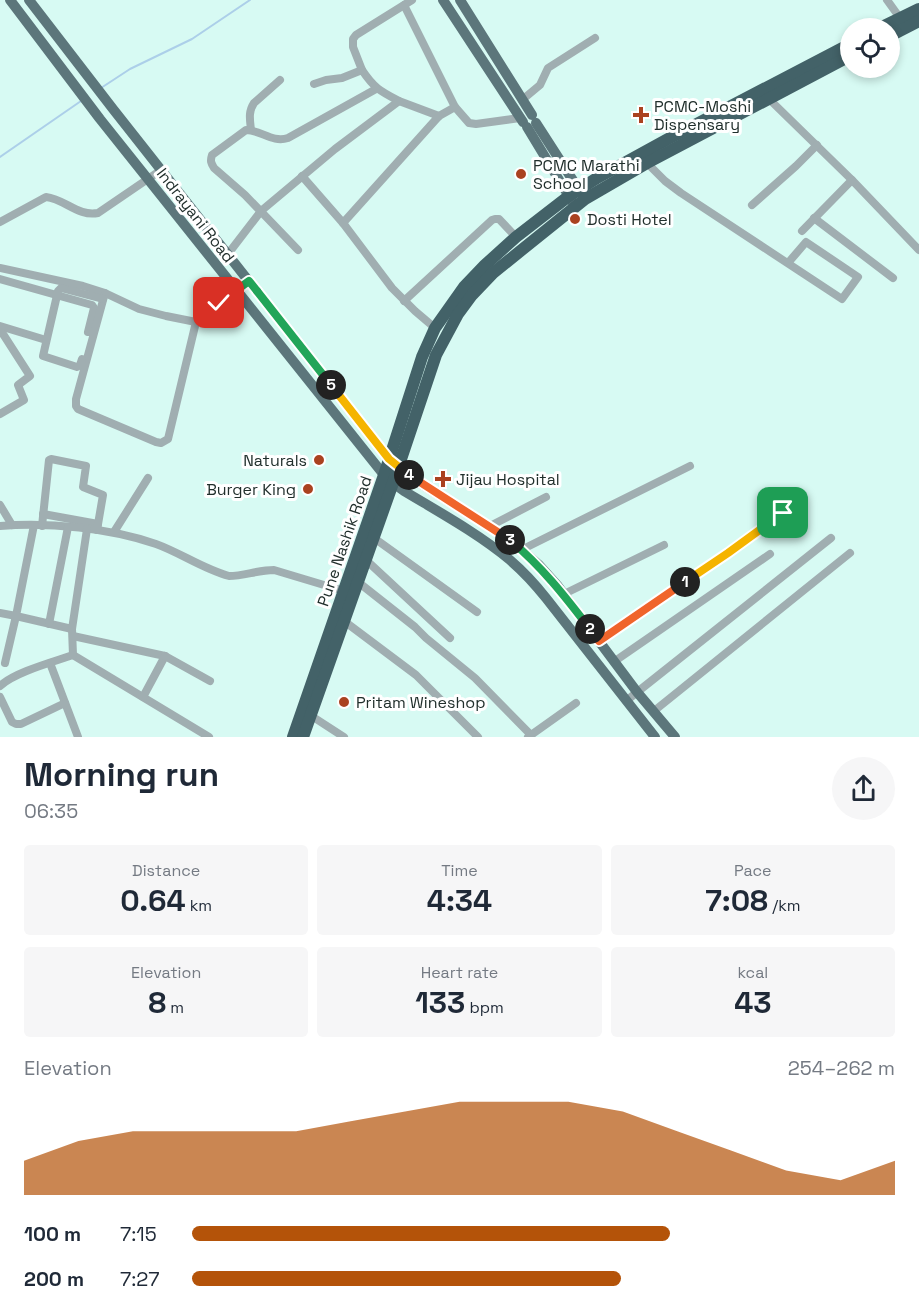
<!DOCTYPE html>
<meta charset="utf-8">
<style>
:root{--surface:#fff;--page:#f6f6f7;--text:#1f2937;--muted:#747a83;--accent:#b45309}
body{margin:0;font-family:"Space Grotesk",sans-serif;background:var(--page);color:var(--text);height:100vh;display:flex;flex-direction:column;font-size:22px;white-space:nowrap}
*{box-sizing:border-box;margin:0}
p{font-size:20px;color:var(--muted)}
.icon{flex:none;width:33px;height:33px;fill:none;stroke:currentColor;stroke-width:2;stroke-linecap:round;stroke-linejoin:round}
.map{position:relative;height:737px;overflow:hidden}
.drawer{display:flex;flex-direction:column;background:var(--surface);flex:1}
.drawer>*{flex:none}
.tools{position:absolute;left:840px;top:18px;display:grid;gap:12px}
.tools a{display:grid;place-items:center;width:60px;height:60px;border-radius:50%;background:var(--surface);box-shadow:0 3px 9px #0003;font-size:30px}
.pin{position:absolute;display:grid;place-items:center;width:51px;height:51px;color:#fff;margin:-26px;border-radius:12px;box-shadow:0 3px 9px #0006}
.km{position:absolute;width:30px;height:30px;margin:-15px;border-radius:50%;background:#222;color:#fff;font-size:16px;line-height:30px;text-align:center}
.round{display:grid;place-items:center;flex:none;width:63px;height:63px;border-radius:32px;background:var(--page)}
.summary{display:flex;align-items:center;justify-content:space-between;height:102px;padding:0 24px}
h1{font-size:33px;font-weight:700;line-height:45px}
.figures{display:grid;grid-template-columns:repeat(3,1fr);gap:9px;height:102px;padding:6px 24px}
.figures div{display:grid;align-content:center;border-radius:6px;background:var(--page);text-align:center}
.figures b{font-size:30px;font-weight:700}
.figures small{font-size:16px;font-weight:400}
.figures p{font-size:16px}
.chart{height:168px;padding:12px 24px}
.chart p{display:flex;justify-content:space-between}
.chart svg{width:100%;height:108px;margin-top:6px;fill:var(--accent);opacity:.7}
ul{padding:0 24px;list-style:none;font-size:20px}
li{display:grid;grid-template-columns:96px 72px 1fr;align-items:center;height:45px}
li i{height:15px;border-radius:8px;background:var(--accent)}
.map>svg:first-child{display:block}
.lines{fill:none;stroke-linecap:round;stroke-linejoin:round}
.stream{stroke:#accfe9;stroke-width:2}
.minor{stroke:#a0aeb1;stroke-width:8}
.major{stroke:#5c767b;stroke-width:10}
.highway{stroke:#436268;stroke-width:12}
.split-1-casing{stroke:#fff;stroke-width:12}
.split-2-casing{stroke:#fff;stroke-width:12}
.split-3-casing{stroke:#fff;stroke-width:12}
.split-4-casing{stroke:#fff;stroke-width:12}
.split-5-casing{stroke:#fff;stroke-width:12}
.split-6-casing{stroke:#fff;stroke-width:12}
.split-7-casing{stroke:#fff;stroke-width:12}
.split-1{stroke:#f5b400;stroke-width:8}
.split-2{stroke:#f0652b;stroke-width:8}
.split-3{stroke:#22a559;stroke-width:8}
.split-4{stroke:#f0652b;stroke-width:8}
.split-5{stroke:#f5b400;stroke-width:8}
.split-6{stroke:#22a559;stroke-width:8}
.split-7{stroke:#22a559;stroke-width:8}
.poi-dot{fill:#aa4220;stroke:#fff;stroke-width:2}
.labels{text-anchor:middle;stroke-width:6;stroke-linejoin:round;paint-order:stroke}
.poi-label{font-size:16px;fill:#212f2c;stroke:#fff;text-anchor:start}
.street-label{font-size:16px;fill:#212f2c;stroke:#fff}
</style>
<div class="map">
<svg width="919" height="737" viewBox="0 0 919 737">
<rect width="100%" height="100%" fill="#d7faf3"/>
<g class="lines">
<g class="stream">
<path d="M101 88 130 69 192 39 250 0"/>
<path d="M0 157 81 101"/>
</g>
<g class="minor">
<path d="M887 0 900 18"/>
<path d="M404 5 455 107"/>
<path d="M362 70 353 47V39L356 35 412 0"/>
<path d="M314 84 326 80 342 78 362 70C374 88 380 91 399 101"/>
<path d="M769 99 852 180 919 250"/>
<path d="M522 100 540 85 548 68 595 38"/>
<path d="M251 130C250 120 248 112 254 103L280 80"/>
<path d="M647 163 665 181 681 193 842 299 858 277 806 242 788 263"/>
<path d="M302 176 343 223"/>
<path d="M752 205 796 166 817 145"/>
<path d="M814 218 893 278"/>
<path d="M0 222 46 197C65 199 78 217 98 213L161 170"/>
<path d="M802 231 852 180"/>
<path d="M298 250 245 195 214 168C211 163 210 161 212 155L246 130C261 130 272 143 288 138L376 89"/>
<path d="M228 254 261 211 335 149 399 101 439 116"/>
<path d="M0 268 83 286 105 293 139 309 166 316 196 322C202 309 205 305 219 303"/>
<path d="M0 279 92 305 94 308 88 332"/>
<path d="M105 293 76 399V406L78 409 156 442 161 443 168 439 196 322"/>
<path d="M404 301 492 220 495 219H499L516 237"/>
<path d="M199 315 203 316 214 311 219 303 249 281"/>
<path d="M0 326 46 340"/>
<path d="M435 328 415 311 392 288 343 223 439 116 455 107 469 123 476 124 520 118"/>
<path d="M0 333 3 334 30 376 18 385 24 400 0 414"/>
<path d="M82 359 80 365 77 367 43 356 58 291 61 288 103 299"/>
<path d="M0 505 12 525"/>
<path d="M43 514 98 524"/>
<path d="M34 525 16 616 72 629"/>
<path d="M0 526C49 522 110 528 156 544 181 553 203 569 229 576 244 576 258 570 274 570L344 591"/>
<path d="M42 526 49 460 51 459 86 466 83 487 103 495 97 530"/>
<path d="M490 526 546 497"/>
<path d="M87 529 72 629 73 655 209 737"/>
<path d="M114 532 148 478"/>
<path d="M374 538 477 612"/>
<path d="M521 550 690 466"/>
<path d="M366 560 450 638"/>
<path d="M358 582 415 627 426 638 475 678 531 735 528 737"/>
<path d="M564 594 664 545"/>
<path d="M0 613 16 616 5 663"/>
<path d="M344 621 416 675 478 737"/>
<path d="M49 624 68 527"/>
<path d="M73 636 165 656 143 697"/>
<path d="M599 641 728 553 783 513"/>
<path d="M165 656 210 681"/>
<path d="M615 661 770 554"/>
<path d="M50 663 78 737"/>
<path d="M0 686C15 672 53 662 73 655"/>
<path d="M0 697 12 722 16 724H21L65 703"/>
<path d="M626 701 831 538"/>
<path d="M654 711 850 553"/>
<path d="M310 715 344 737"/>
<path d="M531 735 576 703"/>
</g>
<g class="major">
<path d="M10 0 100 119 384 475 393 483 404 491C439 512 479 534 510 560 524 572 535 584 546 598L655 737"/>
<path d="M29 0 113 109 389 459 409 476 496 531 510 540 539 565 557 585 637 692 675 737"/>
<path d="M443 0 523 122"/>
<path d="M460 0 532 115"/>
<path d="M536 123 583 196"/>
<path d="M527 127 573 203"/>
</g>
<g class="highway">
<path d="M880 28 919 9"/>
<path d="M890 36 919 21"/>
<path d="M293 737 384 475 422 357 435 328 464 287 485 265 516 237 569 196 597 178 668 139 850 44"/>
<path d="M303 737 393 483 436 355 458 314 472 295 493 273 585 199 647 163 850 56"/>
</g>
</g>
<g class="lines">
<defs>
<path id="split-1" d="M685 582 728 553 783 513"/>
<path id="split-2" d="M590 629 599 641 685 582"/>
<path id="split-3" d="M510 540C542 567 564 595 590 629"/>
<path id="split-4" d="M409 475 510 540"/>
<path id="split-5" d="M331 385 389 459 409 475"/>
<path id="split-6" d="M257 291 331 385"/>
<path id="split-7" d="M219 303 249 281 257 291"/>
</defs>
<use href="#split-1" class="split-1-casing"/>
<use href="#split-2" class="split-2-casing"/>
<use href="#split-3" class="split-3-casing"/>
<use href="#split-4" class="split-4-casing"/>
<use href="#split-5" class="split-5-casing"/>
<use href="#split-6" class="split-6-casing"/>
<use href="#split-7" class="split-7-casing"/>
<use href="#split-1" class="split-1"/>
<use href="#split-2" class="split-2"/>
<use href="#split-3" class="split-3"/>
<use href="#split-4" class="split-4"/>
<use href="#split-5" class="split-5"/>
<use href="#split-6" class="split-6"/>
<use href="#split-7" class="split-7"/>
</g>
<g class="poi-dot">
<path d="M638 106h6v6h6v6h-6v6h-6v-6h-6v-6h6z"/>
<circle cx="521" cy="174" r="6"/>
<circle cx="575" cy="219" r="6"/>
<circle cx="319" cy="460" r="6"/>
<path d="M440 470h6v6h6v6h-6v6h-6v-6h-6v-6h6z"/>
<circle cx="308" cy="489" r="6"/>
<circle cx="344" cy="702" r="6"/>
</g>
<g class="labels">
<g class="poi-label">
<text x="654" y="112">PCMC-Moshi<tspan x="654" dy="18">Dispensary</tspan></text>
<text x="533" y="171">PCMC Marathi<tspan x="533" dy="18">School</tspan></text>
<text x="587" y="225">Dosti Hotel</text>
<text x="307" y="466" text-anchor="end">Naturals</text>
<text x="456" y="485">Jijau Hospital</text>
<text x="296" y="495" text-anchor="end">Burger King</text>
<text x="356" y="708">Pritam Wineshop</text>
</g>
<g class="street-label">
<text transform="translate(196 215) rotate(52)" y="6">Indrayani Road</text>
<text transform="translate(344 541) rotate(-71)" y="6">Pune Nashik Road</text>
</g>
</g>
</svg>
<div class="tools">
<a><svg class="icon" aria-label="locate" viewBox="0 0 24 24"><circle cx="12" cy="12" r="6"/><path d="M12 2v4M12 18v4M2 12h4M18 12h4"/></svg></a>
</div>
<div class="pin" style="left:783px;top:513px;background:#1e9e55"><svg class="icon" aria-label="arrive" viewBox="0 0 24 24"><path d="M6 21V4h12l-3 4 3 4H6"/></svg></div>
<div class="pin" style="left:219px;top:303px;background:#d93025"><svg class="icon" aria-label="check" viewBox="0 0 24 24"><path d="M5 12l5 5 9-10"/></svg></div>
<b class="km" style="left:685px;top:582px">1</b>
<b class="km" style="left:590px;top:629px">2</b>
<b class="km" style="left:510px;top:540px">3</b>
<b class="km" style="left:409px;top:475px">4</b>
<b class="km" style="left:331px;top:385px">5</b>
</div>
<section class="drawer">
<div class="summary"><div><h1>Morning run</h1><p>06:35</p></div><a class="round"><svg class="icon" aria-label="share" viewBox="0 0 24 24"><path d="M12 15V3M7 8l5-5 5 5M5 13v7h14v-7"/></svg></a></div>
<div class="figures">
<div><p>Distance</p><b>0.64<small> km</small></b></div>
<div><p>Time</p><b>4:34</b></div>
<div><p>Pace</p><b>7:08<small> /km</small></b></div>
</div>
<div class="figures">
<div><p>Elevation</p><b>8<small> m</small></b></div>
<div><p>Heart rate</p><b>133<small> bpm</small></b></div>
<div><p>kcal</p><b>43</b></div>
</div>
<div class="chart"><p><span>Elevation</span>254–262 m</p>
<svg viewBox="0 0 160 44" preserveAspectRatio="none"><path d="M0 44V30L10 22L20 18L30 18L40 18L50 18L60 14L70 10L80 6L90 6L100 6L110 10L120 18L130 26L140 34L150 38L160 30V44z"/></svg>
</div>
<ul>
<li><b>100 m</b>7:15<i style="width:68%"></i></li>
<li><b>200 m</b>7:27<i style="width:61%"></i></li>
</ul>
</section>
